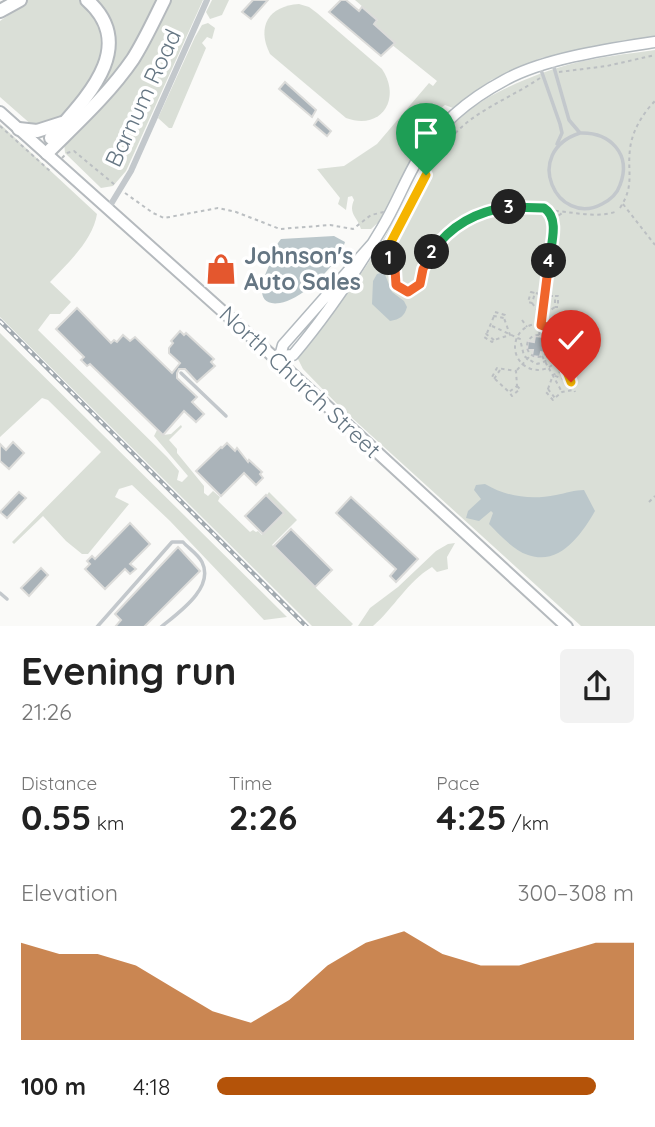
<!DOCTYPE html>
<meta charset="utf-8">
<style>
:root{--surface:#fff;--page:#f2f2f2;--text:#222;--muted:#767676;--accent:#b45309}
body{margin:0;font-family:Quicksand,sans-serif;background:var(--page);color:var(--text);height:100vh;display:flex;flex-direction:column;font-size:26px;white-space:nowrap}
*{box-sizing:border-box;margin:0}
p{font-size:23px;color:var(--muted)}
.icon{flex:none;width:38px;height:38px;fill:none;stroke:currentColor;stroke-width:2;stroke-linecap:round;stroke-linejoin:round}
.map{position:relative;height:626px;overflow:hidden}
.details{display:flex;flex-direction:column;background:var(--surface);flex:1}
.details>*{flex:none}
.pin{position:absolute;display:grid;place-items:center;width:60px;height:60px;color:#fff;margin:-72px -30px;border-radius:50% 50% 50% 0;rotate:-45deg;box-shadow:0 0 7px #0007}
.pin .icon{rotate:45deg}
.km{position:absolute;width:35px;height:35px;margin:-18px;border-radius:50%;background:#222;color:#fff;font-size:19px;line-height:35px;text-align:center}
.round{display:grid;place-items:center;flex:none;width:74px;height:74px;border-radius:7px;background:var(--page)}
.head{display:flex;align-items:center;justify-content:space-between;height:119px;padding:0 21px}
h1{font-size:38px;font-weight:800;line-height:52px}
.stats{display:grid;grid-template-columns:repeat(3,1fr);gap:10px;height:119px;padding:7px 21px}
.stats div{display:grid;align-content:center}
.stats b{font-size:35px;font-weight:800}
.stats small{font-size:19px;font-weight:400}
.stats p{font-size:19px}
.chart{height:196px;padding:14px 21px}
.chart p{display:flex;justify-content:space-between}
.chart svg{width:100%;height:126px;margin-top:7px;fill:var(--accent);opacity:.7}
ul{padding:0 21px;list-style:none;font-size:23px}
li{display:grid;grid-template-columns:112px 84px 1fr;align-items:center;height:52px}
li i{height:18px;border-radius:9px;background:var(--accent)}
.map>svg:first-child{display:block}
.green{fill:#dadfd7}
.water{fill:#bbc7cb}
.building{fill:#aab3b9;stroke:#dcdcda;stroke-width:2}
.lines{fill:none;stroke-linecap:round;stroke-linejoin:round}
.secondary-casing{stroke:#b3babf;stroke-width:13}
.primary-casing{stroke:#b5babe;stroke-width:14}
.highway-casing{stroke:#b4b9bd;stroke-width:16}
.path{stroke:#bbbfc2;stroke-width:2;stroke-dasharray:3.5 3.5;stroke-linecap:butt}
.lane{stroke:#c3c8cc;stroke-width:3.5}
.street{stroke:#c3c8cc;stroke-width:6}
.secondary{stroke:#fff;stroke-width:10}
.primary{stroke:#fff;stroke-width:10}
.highway{stroke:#fff;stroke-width:12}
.rail-casing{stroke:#a2aab0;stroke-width:4.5}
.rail{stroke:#fff;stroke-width:2;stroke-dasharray:5;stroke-linecap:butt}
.split-1-casing{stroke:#fff;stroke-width:14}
.split-2-casing{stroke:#fff;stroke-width:14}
.split-3-casing{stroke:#fff;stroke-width:14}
.split-4-casing{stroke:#fff;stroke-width:14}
.split-5-casing{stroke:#fff;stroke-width:14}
.split-6-casing{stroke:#fff;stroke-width:14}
.split-1{stroke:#f5b400;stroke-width:9}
.split-2{stroke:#f0652b;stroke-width:9}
.split-3{stroke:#22a559;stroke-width:9}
.split-4{stroke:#22a559;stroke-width:9}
.split-5{stroke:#f0652b;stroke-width:9}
.split-6{stroke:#f5b400;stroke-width:9}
.labels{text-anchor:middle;stroke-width:7;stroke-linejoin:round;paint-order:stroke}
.street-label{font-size:23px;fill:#657683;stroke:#fff}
.poi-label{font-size:23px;font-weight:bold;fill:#657683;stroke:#fff;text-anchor:start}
</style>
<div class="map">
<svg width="655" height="627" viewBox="0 0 655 627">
<rect width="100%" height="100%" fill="#fafaf8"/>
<g class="green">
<path d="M26 0H80L101 23 104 45 97 74 66 113 57 121 33 126 0 97V21L20 7 0 19V16Z"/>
<path d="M91 0H161L134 48 106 85 104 83C121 47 107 32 91 0Z"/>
<path d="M170 0H203L126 171 113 186 101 188 65 153 64 142 158 24Z"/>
<path d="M212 0H229L222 15 210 19 206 12Z"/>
<path d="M355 0H655V37L541 58 491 80 453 108 445 105 441 108 446 114 418 149 381 220 371 229H361C357 216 348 214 354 200L352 196 348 197 346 210 338 204 340 198 317 169 344 166 377 144 429 83 433 86 437 81 391 44 393 41 374 25 378 20Z"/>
<path d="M299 4 309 7 317 13 382 69C402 99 381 131 346 118L270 54C256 26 269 6 299 4Z"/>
<path d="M208 23 215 28 212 39 207 37 202 43 206 48 172 128H169L158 118 195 37 202 25Z"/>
<path d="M655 50V626H581L340 407 303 369 298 359V353C331 316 362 276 387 233 411 193 426 149 461 117 487 93 537 73 571 64 598 57 627 54 655 50Z"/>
<path d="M0 124 97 214C93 240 68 263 50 282L71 302 60 314H50L38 330 167 457 179 471 177 480 182 482 188 476 154 436 157 430 163 435 171 434 181 425 182 427 169 440 177 449V453L204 486V493L208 496 213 491 220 497 218 501 250 532 253 530 256 532 258 531 262 535 284 514 267 495 269 492 297 520 272 545 353 624 351 626H312L0 317Z"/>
<path d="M0 333 287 617 264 620 170 521 132 485 119 489 115 497 129 504 88 554H82L66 541 43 516 14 544 12 542 101 452 48 400 42 398 0 437Z"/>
<path d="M455 543 447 557 448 569 437 572 432 567C407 582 394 608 373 626H358L370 608 398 587 436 551 448 544Z"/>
</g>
<g class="water">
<path d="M334 236 345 242C339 264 302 300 280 303 254 307 262 281 268 268 272 258 274 247 281 239Z"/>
<path d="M384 272 392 292 404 301 407 307C404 317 400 319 390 321L372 304 373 281 377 274Z"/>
<path d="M485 484C507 497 531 500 556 495 566 493 575 490 584 490L595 511C581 535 560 566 528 555 513 550 500 535 489 524L493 513 491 511 479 521 466 518 468 511 481 499 474 490 476 485Z"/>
</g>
<g class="building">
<path d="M253 0H268L251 19 242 12Z"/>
<path d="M341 0H346L359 11 362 7 377 20 374 24 395 43 381 56 329 12Z"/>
<path d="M285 82 316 110 312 117 279 89Z"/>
<path d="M318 119 331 131 327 136 314 125Z"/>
<path d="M77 308 111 343 114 340 117 342 123 335 130 341 135 337 172 373 180 363 169 353V348L173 343 171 341 180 331 184 335 186 333 214 359 211 362 215 366 197 382 185 369H179L177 373V378L197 397 192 402 204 414 196 422 184 411 163 435 90 364 87 366 81 360 84 357 56 329Z"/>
<path d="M535 336 544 337 543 343H549L548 353 541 352 540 357 532 356 533 350H527L528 341 534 342Z"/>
<path d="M13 442 24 453 9 469 0 461V444L6 450Z"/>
<path d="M227 443 235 451 237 448 248 462 249 460 262 472 260 474 263 478 256 485 244 473 221 496 196 471 221 447 222 448Z"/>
<path d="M19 492 26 498 7 518 0 512Z"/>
<path d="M266 495 284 513 263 534 245 516Z"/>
<path d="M351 497 418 559 396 582 390 576 396 569 336 513Z"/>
<path d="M130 523 150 544 130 564 136 569 130 574 125 569 105 589 85 569 90 564 87 561 92 556 95 559Z"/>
<path d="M291 529 332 570 315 587 274 546Z"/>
<path d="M178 547 200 571 144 627H115L121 620 115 614Z"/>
<path d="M41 568 48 575 29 596 21 588Z"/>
</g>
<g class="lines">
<defs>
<path id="secondary" d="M373 243 283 345 280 356 293 355C327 315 355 273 382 228 396 205 405 180 419 157 439 124 471 98 505 80 545 58 610 49 655 42"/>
<path id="primary" d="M0 112 277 360 567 627"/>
<g id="highway">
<path d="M0 11 20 0"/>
<path d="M19 129 37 131 62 123"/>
<path d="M51 138C84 100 140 47 87 0"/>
<path d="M47 153C77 123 109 94 133 59 145 40 154 20 164 0"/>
</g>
</defs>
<use href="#secondary" class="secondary-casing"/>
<use href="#primary" class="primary-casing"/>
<use href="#highway" class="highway-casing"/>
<g class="path">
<path d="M559 72 607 66 655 55"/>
<path d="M540 78C518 93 492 104 470 120 431 150 409 204 388 248L389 257 395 269 396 285 408 292 417 288C421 282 420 279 421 272 423 265 429 255 434 249 471 199 513 206 566 212 582 214 600 217 615 212"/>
<path d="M0 126 50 171 51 169"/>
<path d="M62 158 67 153 74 151 115 185"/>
<path d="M125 193 153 213 164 218 218 208 236 212 280 229 330 225 353 229 371 215 384 212"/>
<path d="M623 204 655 245"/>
<path d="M620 208C635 185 627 172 630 149 632 131 643 113 655 101"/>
<path d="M550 212 554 219 562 213"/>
<path d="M531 292 535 293 532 303 528 302Z"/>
<path d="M536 293 544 296H554"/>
<rect x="555" y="296" width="3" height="11"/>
<path d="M532 303 542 316 555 307"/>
<path d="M495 312 505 315 504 318 494 316Z"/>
<path d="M522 320 527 327"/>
<path d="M588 323V327H578V324Z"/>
<circle cx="538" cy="347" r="23"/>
<path d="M492 326 520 339 524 356 536 364C551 362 551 354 557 343L588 338"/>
<path d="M487 333 494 316"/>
<path d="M539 335 554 219"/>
<circle cx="538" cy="346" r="11"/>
<path d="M494 340 486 334 484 337 492 342 494 340 510 335 504 318"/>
<path d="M567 340 578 327"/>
<path d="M566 343 572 353"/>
<path d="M569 343 586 351 594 348 588 338V327"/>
<path d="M586 351V354L576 357 575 354Z"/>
<path d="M575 354 572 355 566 369 575 392"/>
<path d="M542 356 562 392"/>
<path d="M500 370 494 379 492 377 497 368 516 371 517 386"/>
<path d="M517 370 530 356"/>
<path d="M495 379 509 392"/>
<path d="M517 386 520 389 512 396 509 392Z"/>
<path d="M548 389 553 375 569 368 574 381 571 382 553 375"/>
<path d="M548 389 555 398 553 400 546 392Z"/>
<path d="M556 397 562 392 573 390"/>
<path d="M649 502 655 496"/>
</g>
<g class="lane">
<path d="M553 64 569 120 580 133C610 132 632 154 620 185 617 194 610 200 602 204 557 228 521 152 580 133"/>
<path d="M540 67 560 124 562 133 557 144"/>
<path d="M181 373 226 416"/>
<path d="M0 593 7 599"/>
<path d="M97 627 172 542H183C188 548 198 554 202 562 215 588 178 613 161 627"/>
</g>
<path class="street" d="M108 209 131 171 207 0"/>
<use href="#secondary" class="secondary"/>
<use href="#primary" class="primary"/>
<use href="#highway" class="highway"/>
<defs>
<path id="rail" d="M0 321 307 627"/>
</defs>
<use href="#rail" class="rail-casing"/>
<use href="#rail" class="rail"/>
</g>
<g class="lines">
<defs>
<path id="split-1" d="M389 258 387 250 390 244 426 175"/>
<path id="split-2" d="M389 258 395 269 396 285 408 292 420 284 423 269 432 252"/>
<path id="split-3" d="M432 252C450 226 477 211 509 207"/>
<path id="split-4" d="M509 207 544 208C560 218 551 244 549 261"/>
<path id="split-5" d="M549 261 541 325 554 330 560 342"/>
<path id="split-6" d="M560 342H566L572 355 566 369 571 382"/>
</defs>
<use href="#split-1" class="split-1-casing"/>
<use href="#split-2" class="split-2-casing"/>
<use href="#split-3" class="split-3-casing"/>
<use href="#split-4" class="split-4-casing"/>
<use href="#split-5" class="split-5-casing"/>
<use href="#split-6" class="split-6-casing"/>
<use href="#split-1" class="split-1"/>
<use href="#split-2" class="split-2"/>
<use href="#split-3" class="split-3"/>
<use href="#split-4" class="split-4"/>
<use href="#split-5" class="split-5"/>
<use href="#split-6" class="split-6"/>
</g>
<defs>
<symbol id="shop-bare" viewBox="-9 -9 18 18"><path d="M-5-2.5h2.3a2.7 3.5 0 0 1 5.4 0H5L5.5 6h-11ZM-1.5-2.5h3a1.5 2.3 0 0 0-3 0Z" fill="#e4572e" stroke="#fff" stroke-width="2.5" paint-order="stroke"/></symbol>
</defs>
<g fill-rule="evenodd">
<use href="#shop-bare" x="199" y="247" width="44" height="44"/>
</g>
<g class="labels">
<g class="street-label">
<text transform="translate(143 98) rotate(-65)" y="8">Barnum Road</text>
<text transform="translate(300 382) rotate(43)" y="8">North Church Street</text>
</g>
<g class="poi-label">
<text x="244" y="264">Johnson's<tspan x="244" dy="26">Auto Sales</tspan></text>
</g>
</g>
</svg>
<div class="pin" style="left:426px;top:175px;background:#1e9e55"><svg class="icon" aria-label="arrive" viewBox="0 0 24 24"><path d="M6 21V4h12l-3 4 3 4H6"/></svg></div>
<div class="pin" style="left:571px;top:382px;background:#d93025"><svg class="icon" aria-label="check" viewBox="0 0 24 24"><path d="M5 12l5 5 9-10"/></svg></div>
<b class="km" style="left:389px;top:258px">1</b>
<b class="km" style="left:432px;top:252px">2</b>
<b class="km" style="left:509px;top:207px">3</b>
<b class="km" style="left:549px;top:261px">4</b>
</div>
<section class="details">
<div class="head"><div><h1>Evening run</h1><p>21:26</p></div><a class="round"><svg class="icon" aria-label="share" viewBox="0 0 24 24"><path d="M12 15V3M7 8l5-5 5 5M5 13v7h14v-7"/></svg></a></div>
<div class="stats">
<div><p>Distance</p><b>0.55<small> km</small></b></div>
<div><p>Time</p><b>2:26</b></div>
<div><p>Pace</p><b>4:25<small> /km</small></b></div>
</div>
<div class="chart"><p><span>Elevation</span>300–308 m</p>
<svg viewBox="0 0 160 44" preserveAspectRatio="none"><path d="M0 44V10L10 14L20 14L30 18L40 26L50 34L60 38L70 30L80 18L90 10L100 6L110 14L120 18L130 18L140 14L150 10L160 10V44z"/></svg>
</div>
<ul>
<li><b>100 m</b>4:18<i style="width:91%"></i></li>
</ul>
</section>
